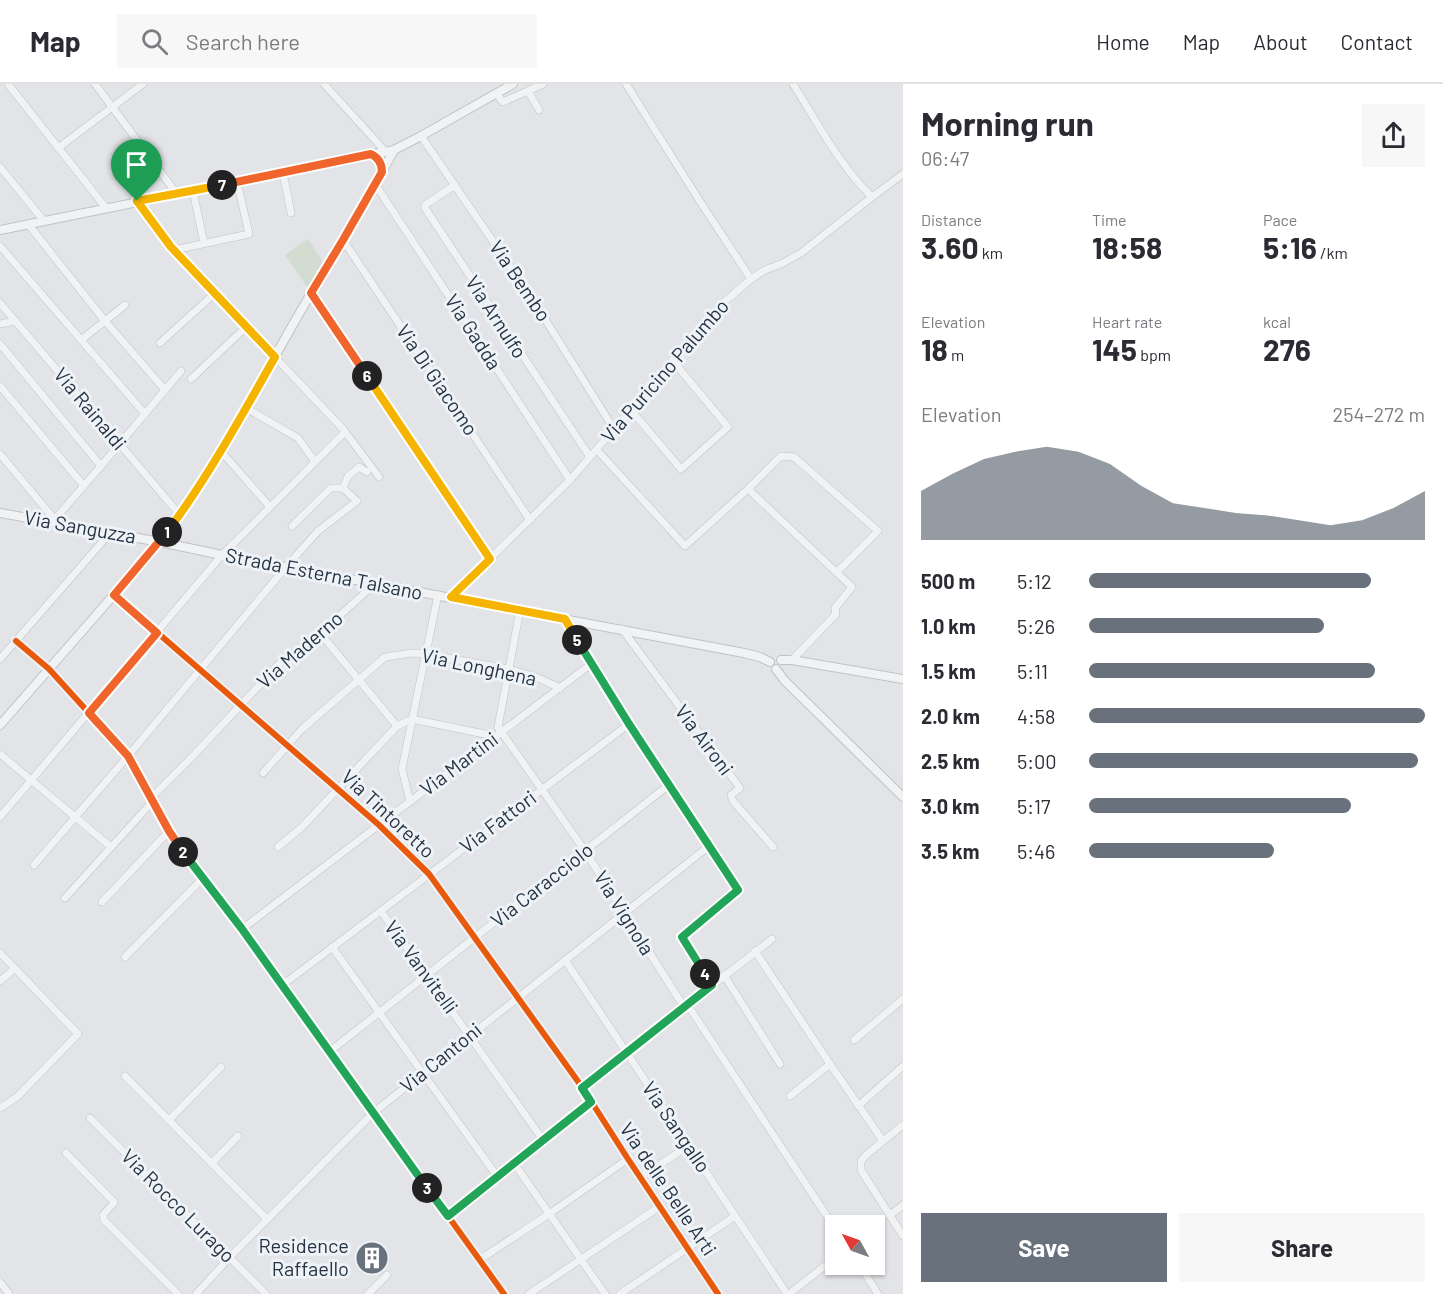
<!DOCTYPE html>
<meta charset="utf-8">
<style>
:root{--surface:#fff;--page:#f7f7f7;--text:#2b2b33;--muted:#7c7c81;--line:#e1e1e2;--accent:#68717c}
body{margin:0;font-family:Barlow,sans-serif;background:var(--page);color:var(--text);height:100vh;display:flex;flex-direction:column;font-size:22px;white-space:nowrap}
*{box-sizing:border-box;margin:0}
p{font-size:20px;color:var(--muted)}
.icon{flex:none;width:33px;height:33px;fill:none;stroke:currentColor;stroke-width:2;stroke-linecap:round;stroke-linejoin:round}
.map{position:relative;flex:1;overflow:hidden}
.details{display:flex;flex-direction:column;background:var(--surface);width:540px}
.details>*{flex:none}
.needle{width:39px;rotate:310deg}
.tools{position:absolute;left:825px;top:1131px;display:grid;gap:12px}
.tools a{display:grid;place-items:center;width:60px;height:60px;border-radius:0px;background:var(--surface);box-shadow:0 2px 4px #0004;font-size:30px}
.pin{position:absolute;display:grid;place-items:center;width:51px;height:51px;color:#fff;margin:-62px -26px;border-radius:50% 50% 50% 0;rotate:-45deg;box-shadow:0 0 6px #0007}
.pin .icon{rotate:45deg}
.km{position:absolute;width:30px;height:30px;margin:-15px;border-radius:50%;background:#222;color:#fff;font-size:16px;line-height:30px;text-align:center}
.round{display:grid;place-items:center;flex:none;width:63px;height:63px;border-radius:0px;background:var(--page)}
.summary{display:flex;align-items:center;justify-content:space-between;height:102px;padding:0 18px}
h1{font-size:33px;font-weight:700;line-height:45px}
.stats{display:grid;grid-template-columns:repeat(3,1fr);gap:9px;height:102px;padding:6px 18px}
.stats div{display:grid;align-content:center}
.stats b{font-size:30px;font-weight:700}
.stats small{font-size:16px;font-weight:400}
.stats p{font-size:16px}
.chart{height:168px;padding:12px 18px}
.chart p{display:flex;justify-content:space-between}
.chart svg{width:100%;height:108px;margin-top:6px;fill:var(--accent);opacity:.7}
.primary-button{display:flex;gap:12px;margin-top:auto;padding:12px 18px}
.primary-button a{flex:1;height:69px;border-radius:0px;background:var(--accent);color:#fff;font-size:24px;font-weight:700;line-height:69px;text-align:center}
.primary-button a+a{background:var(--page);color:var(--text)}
ul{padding:0 18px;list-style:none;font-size:20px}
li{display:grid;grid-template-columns:96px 72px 1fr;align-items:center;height:45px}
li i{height:15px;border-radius:8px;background:var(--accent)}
header{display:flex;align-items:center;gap:36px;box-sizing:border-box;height:84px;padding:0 30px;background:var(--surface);border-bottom:2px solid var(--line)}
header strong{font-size:28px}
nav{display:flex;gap:33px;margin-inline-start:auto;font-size:21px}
.search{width:420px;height:54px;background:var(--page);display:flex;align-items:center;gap:15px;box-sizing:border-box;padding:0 21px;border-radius:0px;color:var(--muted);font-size:22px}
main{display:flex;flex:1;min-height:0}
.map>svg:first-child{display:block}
.garden{fill:#d3dcd1}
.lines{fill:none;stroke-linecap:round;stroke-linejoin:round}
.minor-casing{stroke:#c0c2c5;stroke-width:8}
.tertiary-casing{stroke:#c0c2c5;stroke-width:10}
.minor{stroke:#f1f2f4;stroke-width:7}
.tertiary{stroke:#f1f2f4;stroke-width:8}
.cycleway-casing{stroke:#eef3f7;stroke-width:10}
.cycleway{stroke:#e8590c;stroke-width:6}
.split-1-casing{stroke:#fff;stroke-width:12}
.split-2-casing{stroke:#fff;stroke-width:12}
.split-3-casing{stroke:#fff;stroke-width:12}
.split-4-casing{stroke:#fff;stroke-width:12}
.split-5-casing{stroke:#fff;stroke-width:12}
.split-6-casing{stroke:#fff;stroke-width:12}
.split-7-casing{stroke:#fff;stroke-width:12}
.split-8-casing{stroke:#fff;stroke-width:12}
.split-1{stroke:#f5b400;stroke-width:8}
.split-2{stroke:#f0652b;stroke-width:8}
.split-3{stroke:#22a559;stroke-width:8}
.split-4{stroke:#22a559;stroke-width:8}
.split-5{stroke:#22a559;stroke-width:8}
.split-6{stroke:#f5b400;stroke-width:8}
.split-7{stroke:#f0652b;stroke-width:8}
.split-8{stroke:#f5b400;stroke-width:8}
.labels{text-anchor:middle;stroke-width:6;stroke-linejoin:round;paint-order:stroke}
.street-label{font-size:20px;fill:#263343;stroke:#eef3f7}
.poi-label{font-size:20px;fill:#263343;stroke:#eef3f7;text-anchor:end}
</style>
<header>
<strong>Map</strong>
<div class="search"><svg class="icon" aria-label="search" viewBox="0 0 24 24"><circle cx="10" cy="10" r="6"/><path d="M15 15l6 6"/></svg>Search here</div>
<nav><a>Home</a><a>Map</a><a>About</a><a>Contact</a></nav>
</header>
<main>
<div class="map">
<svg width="903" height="1210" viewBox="0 0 903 1210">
<rect width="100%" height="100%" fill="#e2e4e7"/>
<path class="garden" d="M308 155 323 178 308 204 285 171Z"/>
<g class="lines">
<defs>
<g id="minor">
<path d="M8 0 106 124"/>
<path d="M95 0 177 110"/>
<path d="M324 0 385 67"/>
<path d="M626 0 701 119 751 195"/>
<path d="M793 0C817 38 839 81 872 113"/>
<path d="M528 7 539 26"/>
<path d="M497 9 501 16 503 18 543 0"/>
<path d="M421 52 533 216 614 345"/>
<path d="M58 64 143 0"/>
<path d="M0 83 44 137"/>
<path d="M283 89 291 129"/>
<path d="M375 100 570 396"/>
<path d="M455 101 425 121V124L590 373"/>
<path d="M193 107 204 159"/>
<path d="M137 117 171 163 343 345 379 393"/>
<path d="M28 140 105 237 165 306"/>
<path d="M343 156 530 436"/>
<path d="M0 162 145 330"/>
<path d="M174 166 249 150 237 97"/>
<path d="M311 209 490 475"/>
<path d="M0 219 180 431"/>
<path d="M0 240 15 237"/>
<path d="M81 256 125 221"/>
<path d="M160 259 215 209"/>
<path d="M0 260 101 382"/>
<path d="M191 295 247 242"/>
<path d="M0 302 84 402"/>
<path d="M246 324 298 354 315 378"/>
<path d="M630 325 681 385 728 343 672 276"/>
<path d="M220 366 270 423"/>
<path d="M597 366 685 462 748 405 781 372 794 373 878 447 837 488"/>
<path d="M0 370 55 436"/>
<path d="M343 404 348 392 359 383 367 388"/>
<path d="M748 405 852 503 835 524 836 530 792 576"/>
<path d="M55 435 101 382 181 287"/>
<path d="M114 511 379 741 429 790 582 1003 628 1075 718 1210"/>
<path d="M451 513 570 396 723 219 751 195 765 186 783 179 801 169 872 113 903 90"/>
<path d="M520 526 498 643 585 767 684 923"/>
<path d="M565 535 591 580 738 806 682 853 712 901"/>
<path d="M622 545 740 704 731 711 733 717 773 763"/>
<path d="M320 549 397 642"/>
<path d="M16 557 49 585 128 672 175 758 242 845 504 1210"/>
<path d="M0 575 110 449"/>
<path d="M0 670 111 763"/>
<path d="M263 689 302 645 385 573 412 569 425 570 509 585 536 593 560 604"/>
<path d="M152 713 192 673 280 579 320 549 376 499"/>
<path d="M410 718 402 685 438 511"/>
<path d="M0 733 222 471 345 348"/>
<path d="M278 763 302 743 397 642 412 635 489 651 493 655"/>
<path d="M34 781 128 672 286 483 318 447 357 417 343 404H331L292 442"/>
<path d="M65 814 153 717"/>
<path d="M102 818 169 747"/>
<path d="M381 827 543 1056"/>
<path d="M242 845 591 580"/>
<path d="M332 863 497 1092"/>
<path d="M755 867 830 980 883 1057"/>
<path d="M0 869 78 950 17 1013 0 1024"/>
<path d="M125 873 203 794"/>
<path d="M565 876 787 1210"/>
<path d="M724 891 780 980"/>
<path d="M0 897 14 885"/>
<path d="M281 902 629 640"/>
<path d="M687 920 836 1146"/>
<path d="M854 956 903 915"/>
<path d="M329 968 670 700"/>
<path d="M125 992 267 1135"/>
<path d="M582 1003 772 855"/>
<path d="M790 1012 830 980"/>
<path d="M858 1022 903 982"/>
<path d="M90 1034 266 1210"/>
<path d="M169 1036 221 983"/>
<path d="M903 1041 866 1071 861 1077V1086L903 1152"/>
<path d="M66 1069 114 1118 113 1120 103 1131 104 1136 178 1210"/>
<path d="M212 1079 238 1052"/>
<path d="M514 1079 605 1210"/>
<path d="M640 1094 688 1062"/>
<path d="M890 1131 903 1121"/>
<path d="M448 1132 591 1019"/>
<path d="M479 1176 549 1130 628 1075"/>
<path d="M859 1180 878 1210"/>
<path d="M0 1198 9 1210"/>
<path d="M196 1210 230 1173 373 1029 709 762"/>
<path d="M368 1210 387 1191"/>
<path d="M529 1210 659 1123"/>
<path d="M620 1210 735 1132"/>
<path d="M789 1210 836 1173"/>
</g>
<g id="tertiary">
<path d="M0 146 394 66 421 52 513 0"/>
<path d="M0 429 160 458 222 471 744 569 760 573 770 578"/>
<path d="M781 576H792L903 595"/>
<path d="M776 585 784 596 903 713"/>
<path d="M0 641 160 458C210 391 250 316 291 244 325 184 362 126 394 66"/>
</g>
</defs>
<use href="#minor" class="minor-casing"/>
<use href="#tertiary" class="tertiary-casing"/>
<use href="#minor" class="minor"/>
<use href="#tertiary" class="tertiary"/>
<defs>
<g id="cycleway">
<path d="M114 511 379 741 429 790 582 1003 628 1075 718 1210"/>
<path d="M16 557 49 585 128 672 175 758 242 845 504 1210"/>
</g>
</defs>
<use href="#cycleway" class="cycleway-casing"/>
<use href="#cycleway" class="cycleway"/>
</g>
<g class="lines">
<defs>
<path id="split-1" d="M137 117 171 163 275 273C242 331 207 395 167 448"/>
<path id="split-2" d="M167 448 114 511 157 549 89 629 128 672 169 747 183 768"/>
<path id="split-3" d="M183 768 242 845 427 1104"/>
<path id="split-4" d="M427 1104 448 1132 591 1018 582 1004 712 901 705 890"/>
<path id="split-5" d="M577 556 629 640 738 806 682 853 705 890"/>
<path id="split-6" d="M367 292 490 475 451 513 565 535 577 556"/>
<path id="split-7" d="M222 101 371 70C379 74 382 80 382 88L343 156 311 209 367 292"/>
<path id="split-8" d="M137 117 222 101"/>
</defs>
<use href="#split-1" class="split-1-casing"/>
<use href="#split-2" class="split-2-casing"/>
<use href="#split-3" class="split-3-casing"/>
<use href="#split-4" class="split-4-casing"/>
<use href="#split-5" class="split-5-casing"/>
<use href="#split-6" class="split-6-casing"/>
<use href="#split-7" class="split-7-casing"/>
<use href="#split-8" class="split-8-casing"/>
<use href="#split-1" class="split-1"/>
<use href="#split-2" class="split-2"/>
<use href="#split-3" class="split-3"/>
<use href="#split-4" class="split-4"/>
<use href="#split-5" class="split-5"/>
<use href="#split-6" class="split-6"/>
<use href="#split-7" class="split-7"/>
<use href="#split-8" class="split-8"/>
</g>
<defs>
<symbol id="building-disc" viewBox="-11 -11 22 22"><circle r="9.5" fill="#68717c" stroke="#eef3f7"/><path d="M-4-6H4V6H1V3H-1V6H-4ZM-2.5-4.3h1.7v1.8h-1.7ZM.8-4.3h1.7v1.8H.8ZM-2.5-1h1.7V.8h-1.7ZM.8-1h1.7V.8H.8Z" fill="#fff"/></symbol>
</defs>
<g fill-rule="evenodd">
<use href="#building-disc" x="353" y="1155" width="38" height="38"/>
</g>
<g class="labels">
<g class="street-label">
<text transform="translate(520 197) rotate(56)" y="7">Via Bembo</text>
<text transform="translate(496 233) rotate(57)" y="7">Via Arnulfo</text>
<text transform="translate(473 248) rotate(57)" y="7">Via Gadda</text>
<text transform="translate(665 287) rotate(-49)" y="7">Via Puricino Palumbo</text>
<text transform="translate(437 296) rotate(56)" y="7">Via Di Giacomo</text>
<text transform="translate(90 325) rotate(50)" y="7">Via Rainaldi</text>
<text transform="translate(80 443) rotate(10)" y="7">Via Sanguzza</text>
<text transform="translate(324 490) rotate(11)" y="7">Strada Esterna Talsano</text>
<text transform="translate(300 566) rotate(-41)" y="7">Via Maderno</text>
<text transform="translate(479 583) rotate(12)" y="7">Via Longhena</text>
<text transform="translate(704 656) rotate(53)" y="7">Via Aironi</text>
<text transform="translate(459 680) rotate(-37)" y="7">Via Martini</text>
<text transform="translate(388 730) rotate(43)" y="7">Via Tintoretto</text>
<text transform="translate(498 738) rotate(-37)" y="7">Via Fattori</text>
<text transform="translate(542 801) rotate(-38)" y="7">Via Caracciolo</text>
<text transform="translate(624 829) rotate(58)" y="7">Via Vignola</text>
<text transform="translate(421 883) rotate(54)" y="7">Via Vanvitelli</text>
<text transform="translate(441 974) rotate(-39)" y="7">Via Cantoni</text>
<text transform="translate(676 1043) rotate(56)" y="7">Via Sangallo</text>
<text transform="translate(668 1105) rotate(56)" y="7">Via delle Belle Arti</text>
<text transform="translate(178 1122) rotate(45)" y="7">Via Rocco Lurago</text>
</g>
<g class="poi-label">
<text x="349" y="1169">Residence<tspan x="349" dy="23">Raffaello</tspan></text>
</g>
</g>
</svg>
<div class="tools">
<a><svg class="needle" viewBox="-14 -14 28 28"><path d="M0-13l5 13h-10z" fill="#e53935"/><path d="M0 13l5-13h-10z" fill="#7c7c81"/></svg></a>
</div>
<div class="pin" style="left:137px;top:117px;background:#1e9e55"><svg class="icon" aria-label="arrive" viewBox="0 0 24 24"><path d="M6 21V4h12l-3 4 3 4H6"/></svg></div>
<b class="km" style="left:167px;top:448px">1</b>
<b class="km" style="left:183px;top:768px">2</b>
<b class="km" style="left:427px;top:1104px">3</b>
<b class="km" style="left:705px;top:890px">4</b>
<b class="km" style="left:577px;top:556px">5</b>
<b class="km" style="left:367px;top:292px">6</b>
<b class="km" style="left:222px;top:101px">7</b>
</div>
<section class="details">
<div class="summary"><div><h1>Morning run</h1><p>06:47</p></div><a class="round"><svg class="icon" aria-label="share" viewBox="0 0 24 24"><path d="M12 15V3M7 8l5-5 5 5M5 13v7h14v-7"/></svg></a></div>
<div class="stats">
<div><p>Distance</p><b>3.60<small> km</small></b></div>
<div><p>Time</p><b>18:58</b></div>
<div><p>Pace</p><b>5:16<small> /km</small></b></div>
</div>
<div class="stats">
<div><p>Elevation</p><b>18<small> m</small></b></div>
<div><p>Heart rate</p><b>145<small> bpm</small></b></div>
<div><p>kcal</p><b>276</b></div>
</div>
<div class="chart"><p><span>Elevation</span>254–272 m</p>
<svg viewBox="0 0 160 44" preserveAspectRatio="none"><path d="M0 44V24L10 17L20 11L30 8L40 6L50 8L60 13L70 22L80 29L90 31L100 33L110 34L120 36L130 38L140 36L150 31L160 24V44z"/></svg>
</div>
<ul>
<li><b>500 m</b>5:12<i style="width:84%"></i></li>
<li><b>1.0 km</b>5:26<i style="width:70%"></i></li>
<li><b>1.5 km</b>5:11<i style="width:85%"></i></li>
<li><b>2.0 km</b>4:58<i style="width:100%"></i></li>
<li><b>2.5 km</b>5:00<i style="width:98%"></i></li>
<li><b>3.0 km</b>5:17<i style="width:78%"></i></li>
<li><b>3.5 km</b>5:46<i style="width:55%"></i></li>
</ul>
<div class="primary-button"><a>Save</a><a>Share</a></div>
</section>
</main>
